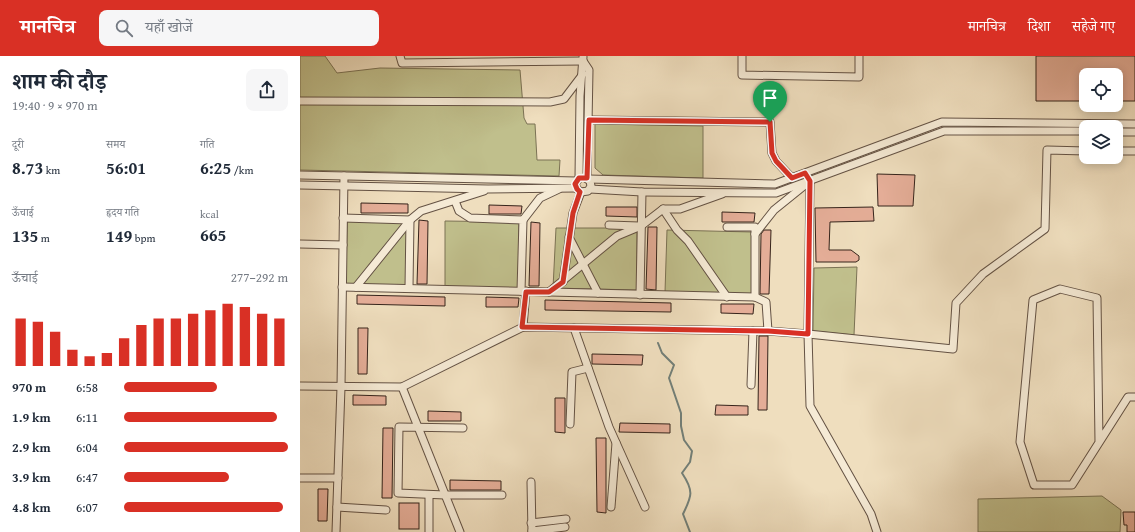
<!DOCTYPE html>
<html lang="hi">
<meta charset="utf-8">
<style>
:root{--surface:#fff;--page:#f6f6f7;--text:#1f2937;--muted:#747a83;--accent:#d93025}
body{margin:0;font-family:"Gentium Book Plus","Noto Serif Devanagari",serif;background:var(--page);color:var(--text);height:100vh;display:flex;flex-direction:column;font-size:15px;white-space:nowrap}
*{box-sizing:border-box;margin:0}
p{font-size:13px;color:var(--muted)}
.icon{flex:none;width:22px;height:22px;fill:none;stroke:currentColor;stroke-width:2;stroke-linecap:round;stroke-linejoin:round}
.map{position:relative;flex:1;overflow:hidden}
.drawer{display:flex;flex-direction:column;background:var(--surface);width:300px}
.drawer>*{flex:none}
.fabs{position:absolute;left:779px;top:12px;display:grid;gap:8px}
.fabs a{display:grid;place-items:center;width:44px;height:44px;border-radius:8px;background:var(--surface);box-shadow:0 2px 10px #0003;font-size:20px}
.pin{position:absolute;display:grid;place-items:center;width:34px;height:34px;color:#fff;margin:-41px -17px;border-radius:50% 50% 50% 0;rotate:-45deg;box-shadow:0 0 4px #0007}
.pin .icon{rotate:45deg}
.round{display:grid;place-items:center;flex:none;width:42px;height:42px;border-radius:8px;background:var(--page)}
.summary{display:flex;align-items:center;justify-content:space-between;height:68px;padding:0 12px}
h1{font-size:22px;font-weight:700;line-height:30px}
.stats{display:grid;grid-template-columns:repeat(3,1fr);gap:6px;height:68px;padding:4px 12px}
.stats div{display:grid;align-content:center}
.stats b{font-size:17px;font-weight:700}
.stats small{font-size:11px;font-weight:400}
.stats p{font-size:11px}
.chart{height:112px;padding:8px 12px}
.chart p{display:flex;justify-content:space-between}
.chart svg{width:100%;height:72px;margin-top:4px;stroke:var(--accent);stroke-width:6}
ul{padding:0 12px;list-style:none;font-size:13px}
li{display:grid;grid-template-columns:64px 48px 1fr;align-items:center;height:30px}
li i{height:10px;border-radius:5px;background:var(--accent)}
header{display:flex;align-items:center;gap:24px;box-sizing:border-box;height:56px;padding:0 20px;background:var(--accent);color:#fff}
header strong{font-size:19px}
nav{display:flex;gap:22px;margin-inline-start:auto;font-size:14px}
.search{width:280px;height:36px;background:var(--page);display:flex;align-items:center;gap:10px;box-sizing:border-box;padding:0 14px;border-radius:8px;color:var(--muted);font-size:15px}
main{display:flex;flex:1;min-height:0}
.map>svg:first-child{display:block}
.green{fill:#c0bf8c;stroke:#7b7254}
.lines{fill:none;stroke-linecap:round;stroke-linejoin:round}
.stream{stroke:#727f78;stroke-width:2}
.building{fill:#e4ad97;stroke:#36241b}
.minor-casing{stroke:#645244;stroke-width:9}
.minor{stroke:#f5ead5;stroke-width:7}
.route-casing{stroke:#fff;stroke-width:8}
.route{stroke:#d93025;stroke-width:5}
</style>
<header>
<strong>मानचित्र</strong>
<div class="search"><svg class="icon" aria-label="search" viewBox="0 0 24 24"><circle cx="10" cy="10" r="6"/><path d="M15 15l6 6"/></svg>यहाँ खोजें</div>
<nav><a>मानचित्र</a><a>दिशा</a><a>सहेजे गए</a></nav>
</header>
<main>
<section class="drawer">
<div class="summary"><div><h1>शाम की दौड़</h1><p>19:40 · 9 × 970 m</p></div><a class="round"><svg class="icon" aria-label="share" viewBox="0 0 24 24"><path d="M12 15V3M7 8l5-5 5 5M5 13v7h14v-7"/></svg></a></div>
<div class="stats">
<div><p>दूरी</p><b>8.73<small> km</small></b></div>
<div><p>समय</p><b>56:01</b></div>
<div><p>गति</p><b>6:25<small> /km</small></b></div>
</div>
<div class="stats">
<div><p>ऊँचाई</p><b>135<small> m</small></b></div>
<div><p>हृदय गति</p><b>149<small> bpm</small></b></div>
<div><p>kcal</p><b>665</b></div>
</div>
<div class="chart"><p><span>ऊँचाई</span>277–292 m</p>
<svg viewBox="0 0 160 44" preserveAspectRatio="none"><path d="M5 44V15M15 44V17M25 44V23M35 44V34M45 44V38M55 44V36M65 44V27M75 44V19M85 44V15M95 44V15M105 44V12M115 44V10M125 44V6M135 44V8M145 44V12M155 44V15"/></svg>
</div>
<ul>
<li><b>970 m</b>6:58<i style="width:57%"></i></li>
<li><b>1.9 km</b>6:11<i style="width:93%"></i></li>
<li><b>2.9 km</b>6:04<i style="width:100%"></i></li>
<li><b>3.9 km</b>6:47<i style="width:64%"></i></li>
<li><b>4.8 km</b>6:07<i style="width:97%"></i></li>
</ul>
</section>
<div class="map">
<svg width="835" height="476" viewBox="0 0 835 476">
<rect width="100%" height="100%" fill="#efdebe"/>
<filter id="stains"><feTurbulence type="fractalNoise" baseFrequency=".005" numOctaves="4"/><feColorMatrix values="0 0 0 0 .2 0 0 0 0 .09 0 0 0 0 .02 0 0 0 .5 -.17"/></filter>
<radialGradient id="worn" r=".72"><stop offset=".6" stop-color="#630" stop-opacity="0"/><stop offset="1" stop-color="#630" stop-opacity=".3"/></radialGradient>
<g class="green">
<path d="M0 0H25L37 17 80 12 220 14 224 62 227 68H235L237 104H260L259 120 0 114Z"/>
<path d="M295 68 403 70V122L303 119 295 112Z"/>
<path d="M47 165 108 167V229H46Z"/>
<path d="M145 165 219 166V232L145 231Z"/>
<path d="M256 172H337V234L253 232Z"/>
<path d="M367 174 452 176V238L365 236Z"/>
<path d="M557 211 554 279 513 275 514 212Z"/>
<path d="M802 440 821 454 820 476H678V443Z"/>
</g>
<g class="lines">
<path class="stream" d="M358 287 362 297 374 309 369 322 381 357V370L384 384 392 395 390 406 382 417C394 435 392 440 383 458L390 476"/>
</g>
<g class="building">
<path d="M736 0H835V45H816V19H786V45H736Z"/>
<path d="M577 118 615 119 613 150H578Z"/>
<path d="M61 147 108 148V157H61Z"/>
<path d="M189 149 222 150 221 158H189Z"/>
<path d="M306 151H337V161L306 160Z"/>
<path d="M573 151 574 165 530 166 529 194H551L559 200V204L556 206H516L515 152Z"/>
<path d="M422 156 455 157 454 166H422Z"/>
<path d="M119 164 128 165 127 228H117Z"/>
<path d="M231 166 240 167 239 230H229Z"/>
<path d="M348 171H357L356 234 346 233Z"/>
<path d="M464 174H471L469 238H460L461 178Z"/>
<path d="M57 239 145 241V250L57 248Z"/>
<path d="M186 241 219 242 218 251H186Z"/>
<path d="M245 244 371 247V256L245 254Z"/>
<path d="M421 248H454L453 258 421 257Z"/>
<path d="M58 272H68L67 318H58Z"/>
<path d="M459 280H468L467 354H458Z"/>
<path d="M292 298 343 299 342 309 292 308Z"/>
<path d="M53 339 86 340V349H53Z"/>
<path d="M255 342H265V377L255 376Z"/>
<path d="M416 349 448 350V359H415Z"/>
<path d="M128 355 161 356V365H128Z"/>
<path d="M320 367 370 368V377L319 376Z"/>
<path d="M83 372H93L92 442H82Z"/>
<path d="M296 382H306V457L297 456Z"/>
<path d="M150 424 201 425V434H150Z"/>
<path d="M18 433H28L27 465H18Z"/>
<rect x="99" y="447" width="20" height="26"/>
<path d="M823 456H835V476H827V469H824Z"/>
</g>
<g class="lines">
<defs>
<g id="minor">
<path d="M100 0 102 7 283 5"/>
<path d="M442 0V19L559 21V0"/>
<path d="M283 5 289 14 287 122"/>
<path d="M0 45 250 46 264 43 283 18"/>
<path d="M289 64 470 66 472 97 476 105 492 122"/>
<path d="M816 76H835"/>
<path d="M816 95H835"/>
<path d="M0 119 276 125"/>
<path d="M279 122 284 121 290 125 291 130 288 135 281 136 277 133 275 128 279 122 280 40 283 1"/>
<path d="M508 122 510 125 508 278 510 350 571 458 577 476"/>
<path d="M289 123 475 128 642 66 835 68"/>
<path d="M0 129 188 133 276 132"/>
<path d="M290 133 342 136 476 137 644 75H786"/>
<path d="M155 145 159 155 170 162 223 164 221 235"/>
<path d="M363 153 377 174 388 185 427 241"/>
<path d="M43 162 110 164 109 232"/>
<path d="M223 164 240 142 259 133"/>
<path d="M309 169 339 170"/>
<path d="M427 171H455V241"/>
<path d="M455 178 474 154 505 129"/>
<path d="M269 181 298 237"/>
<path d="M0 188 43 189"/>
<path d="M263 226 273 157 281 136"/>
<path d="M42 231 455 241 466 246 468 275"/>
<path d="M56 231 110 164 121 155 184 135"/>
<path d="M249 236 317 180 341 170 363 153H380L422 138"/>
<path d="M340 239 342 136"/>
<path d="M223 271 226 235"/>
<path d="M274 272 309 371 345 451"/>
<path d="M451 329 453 275"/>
<path d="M0 330 102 331 223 271 468 275 508 278 653 293 656 247 683 218 745 173 747 94 786 95"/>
<path d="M102 331 160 476"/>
<path d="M270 368 272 316 288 312"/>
<path d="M163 372 99 371 98 437 145 439H202"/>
<path d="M799 386 797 242 760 233 733 244 720 386 734 429H772L828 341H835"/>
<path d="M0 422H38"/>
<path d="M231 426 232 476"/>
<path d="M37 451 86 454"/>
<path d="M311 451 316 387"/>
<path d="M231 467 266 463"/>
<path d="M232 475 265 471"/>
<path d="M36 476 41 331 44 120"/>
<path d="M129 476V439"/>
</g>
</defs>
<use href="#minor" class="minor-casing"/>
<use href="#minor" class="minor"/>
</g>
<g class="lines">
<defs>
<path id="route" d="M289 64 470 66 472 97 476 105 492 122 505 117 510 125 508 278 468 275 222 271 226 236H249L263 226 273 157 280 136 277 133 275 128 279 122H287Z"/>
</defs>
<use href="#route" class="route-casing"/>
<use href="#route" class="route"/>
</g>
<rect width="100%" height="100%" filter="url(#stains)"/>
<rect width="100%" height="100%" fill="url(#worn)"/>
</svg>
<div class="fabs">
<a><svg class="icon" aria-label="locate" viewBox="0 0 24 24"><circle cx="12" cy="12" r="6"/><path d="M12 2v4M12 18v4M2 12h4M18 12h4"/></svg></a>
<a><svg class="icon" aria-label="layers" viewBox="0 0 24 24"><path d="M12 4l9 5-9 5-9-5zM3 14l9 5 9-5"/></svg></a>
</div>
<div class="pin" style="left:470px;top:66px;background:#1e9e55"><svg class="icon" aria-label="arrive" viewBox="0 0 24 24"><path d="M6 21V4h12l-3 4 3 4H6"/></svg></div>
</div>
</main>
